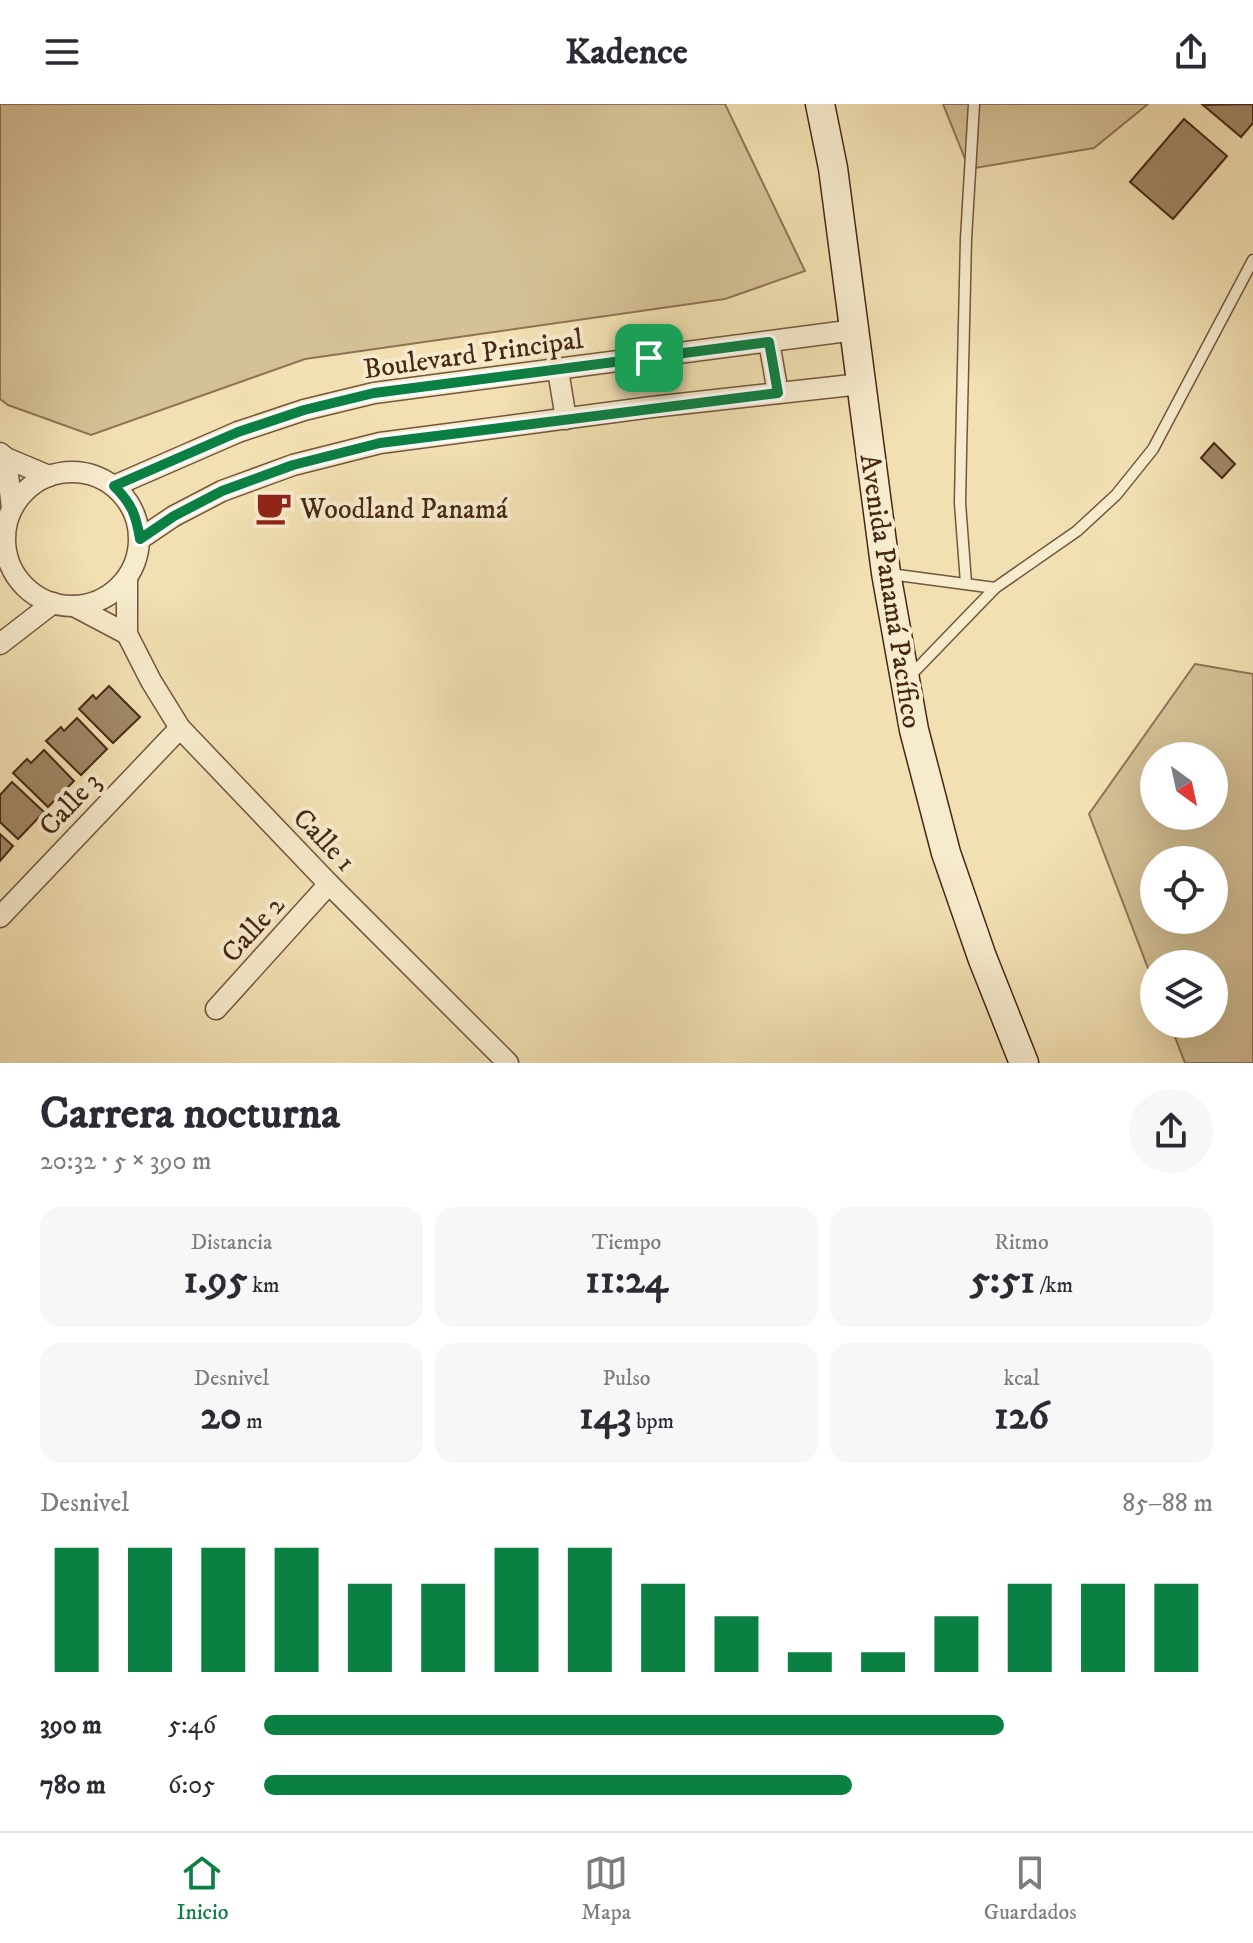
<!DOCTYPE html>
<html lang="es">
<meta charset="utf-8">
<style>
:root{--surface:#fff;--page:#f7f7f7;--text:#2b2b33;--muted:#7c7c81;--line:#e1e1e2;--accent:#0b8043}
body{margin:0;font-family:"IM FELL DW Pica",serif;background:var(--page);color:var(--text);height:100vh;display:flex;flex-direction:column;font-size:30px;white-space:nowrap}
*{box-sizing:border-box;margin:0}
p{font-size:26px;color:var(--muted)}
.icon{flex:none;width:44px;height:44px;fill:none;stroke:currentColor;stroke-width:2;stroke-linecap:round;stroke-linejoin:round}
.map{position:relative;height:959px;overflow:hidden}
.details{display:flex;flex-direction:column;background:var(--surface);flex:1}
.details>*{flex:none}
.needle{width:52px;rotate:147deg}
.controls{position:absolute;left:1140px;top:638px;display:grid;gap:16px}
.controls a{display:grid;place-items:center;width:88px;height:88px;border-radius:50%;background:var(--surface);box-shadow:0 8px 32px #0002;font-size:40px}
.pin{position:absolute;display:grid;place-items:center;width:68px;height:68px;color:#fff;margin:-34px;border-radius:16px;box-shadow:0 4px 12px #0006}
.round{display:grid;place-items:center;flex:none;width:84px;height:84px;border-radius:42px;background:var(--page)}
.headline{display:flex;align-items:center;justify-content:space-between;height:136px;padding:0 40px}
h1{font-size:44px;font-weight:800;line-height:60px}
.stats{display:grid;grid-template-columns:repeat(3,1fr);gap:12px;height:136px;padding:8px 40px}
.stats div{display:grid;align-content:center;border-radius:20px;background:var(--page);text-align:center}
.stats b{font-size:40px;font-weight:800}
.stats small{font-size:22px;font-weight:400}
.stats p{font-size:22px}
.chart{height:224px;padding:16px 40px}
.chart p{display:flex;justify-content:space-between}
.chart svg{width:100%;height:144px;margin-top:8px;stroke:var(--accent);stroke-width:6}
ul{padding:0 40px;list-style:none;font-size:26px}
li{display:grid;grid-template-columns:128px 96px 1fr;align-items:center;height:60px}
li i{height:20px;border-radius:10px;background:var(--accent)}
header{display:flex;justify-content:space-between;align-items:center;height:104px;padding:0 40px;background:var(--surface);font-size:36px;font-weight:800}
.menu{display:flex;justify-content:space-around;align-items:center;height:112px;border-top:2px solid var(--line);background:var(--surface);font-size:22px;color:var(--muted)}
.menu a{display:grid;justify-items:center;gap:4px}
.menu .current{color:var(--accent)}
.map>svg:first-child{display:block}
.green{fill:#d5c197;stroke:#8e7456;stroke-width:2;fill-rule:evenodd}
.building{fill:#a08867;stroke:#472816;stroke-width:2}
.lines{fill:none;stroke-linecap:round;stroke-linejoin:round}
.lane-casing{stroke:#72563d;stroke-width:13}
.street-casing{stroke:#72563d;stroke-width:23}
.secondary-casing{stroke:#472816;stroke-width:31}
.lane{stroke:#f7ebcd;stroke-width:10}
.street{stroke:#f7ebcd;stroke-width:20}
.secondary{stroke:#f7ebcd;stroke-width:28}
.route-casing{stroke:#fff;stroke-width:16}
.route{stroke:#0b8043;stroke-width:10}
.labels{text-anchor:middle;stroke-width:8;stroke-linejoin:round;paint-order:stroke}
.street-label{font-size:28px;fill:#472816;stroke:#f7ebcd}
.poi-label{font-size:28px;fill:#472816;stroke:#f7ebcd;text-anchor:start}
</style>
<header><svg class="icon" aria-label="menu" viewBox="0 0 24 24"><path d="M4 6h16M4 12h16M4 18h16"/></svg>Kadence<svg class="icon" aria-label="share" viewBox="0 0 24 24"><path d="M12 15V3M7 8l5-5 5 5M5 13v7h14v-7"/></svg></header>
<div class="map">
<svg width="1253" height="959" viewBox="0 0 1253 959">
<rect width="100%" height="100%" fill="#f2e0b2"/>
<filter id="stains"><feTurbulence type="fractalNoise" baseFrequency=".0025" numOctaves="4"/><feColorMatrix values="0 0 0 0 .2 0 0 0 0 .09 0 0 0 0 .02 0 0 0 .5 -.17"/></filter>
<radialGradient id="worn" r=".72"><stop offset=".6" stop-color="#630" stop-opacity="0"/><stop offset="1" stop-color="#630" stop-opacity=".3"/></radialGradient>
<g class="green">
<path d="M0 0H725L805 167 725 195 305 255 91 331 8 301 0 295Z"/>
<path d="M943 0H1148L1094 44 969 65Z"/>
<path d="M1195 560 1253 570V959H1185L1170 920H1214V860H1154V880L1089 710ZM1214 652V712H1154V652ZM1214 756V816H1154V756Z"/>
</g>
<g class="building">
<path d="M1253 0V19L1241 33 1203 1Z"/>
<path d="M1184 15 1227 52 1173 115 1130 78Z"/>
<path d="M1214 339 1235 360 1222 374 1201 354Z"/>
<path d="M109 582 140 613 113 639 79 605 93 591 96 595Z"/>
<path d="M77 614 107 645 81 671 46 637 61 623 64 627Z"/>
<path d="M44 646 74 677 48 703 13 669 27 655 31 659Z"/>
<path d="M12 678 44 708 18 735 0 718V691Z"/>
<path d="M0 730 13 742 0 757Z"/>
</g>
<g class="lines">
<defs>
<g id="lane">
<path d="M890 470 995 484"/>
<path d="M966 479 960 399 961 348 966 135 974 0"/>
<path d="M909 573 995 484 1077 427 1116 391 1153 345 1253 156"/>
</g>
<g id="street">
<path d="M769 238 778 289"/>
<path d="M558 266 566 315"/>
<path d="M0 349 6 354 49 372"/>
<path d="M6 354 12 404"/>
<circle cx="72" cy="435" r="67"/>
<path d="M114 382 238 328 304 306 374 289 855 226"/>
<path d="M140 435 174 412 222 387 293 361 380 339 652 303 861 280"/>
<path d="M127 474V530L151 577 180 624 329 780 508 959"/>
<path d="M74 502 127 530"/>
<path d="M0 540 53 499"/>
<path d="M0 813 180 624"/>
<path d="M216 905 329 780"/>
</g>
<path id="secondary" d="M820 0 833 64 886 469 914 626 946 749 982 853 1024 959"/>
</defs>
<use href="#lane" class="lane-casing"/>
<use href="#street" class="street-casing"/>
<use href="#secondary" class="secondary-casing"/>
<use href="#lane" class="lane"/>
<use href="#street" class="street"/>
<use href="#secondary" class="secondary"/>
</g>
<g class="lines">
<defs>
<path id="route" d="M769 238 778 289 380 339 293 361 222 387 174 412 140 435C136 411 132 400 114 382L238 328 304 306 374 289Z"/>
</defs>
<use href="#route" class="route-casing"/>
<use href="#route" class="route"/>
</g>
<defs>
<symbol id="cafe-bare" viewBox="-9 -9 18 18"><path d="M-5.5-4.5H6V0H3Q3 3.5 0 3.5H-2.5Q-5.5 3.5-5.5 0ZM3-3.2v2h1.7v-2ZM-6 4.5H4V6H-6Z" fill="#8f2418" stroke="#f7ebcd" stroke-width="2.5" paint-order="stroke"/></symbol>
</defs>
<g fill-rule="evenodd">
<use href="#cafe-bare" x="248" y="378" width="51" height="51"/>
</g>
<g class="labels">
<g class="street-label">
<text transform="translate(473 249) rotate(-8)" y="10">Boulevard Principal</text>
<text transform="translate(892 487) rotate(81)" y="10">Avenida Panamá Pacífico</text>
<text transform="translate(69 699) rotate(-47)" y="10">Calle 3</text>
<text transform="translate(325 735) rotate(46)" y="10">Calle 1</text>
<text transform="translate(252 824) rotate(-48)" y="10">Calle 2</text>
</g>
<g class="poi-label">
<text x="300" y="414">Woodland Panamá</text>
</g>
</g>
<rect width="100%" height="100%" filter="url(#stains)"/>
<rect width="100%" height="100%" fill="url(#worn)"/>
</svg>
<div class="controls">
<a><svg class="needle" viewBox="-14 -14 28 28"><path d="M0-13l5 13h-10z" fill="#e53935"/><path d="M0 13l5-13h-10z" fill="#7c7c81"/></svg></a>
<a><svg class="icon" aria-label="locate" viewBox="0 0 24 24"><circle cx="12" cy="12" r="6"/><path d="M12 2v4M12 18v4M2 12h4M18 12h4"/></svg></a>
<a><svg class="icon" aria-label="layers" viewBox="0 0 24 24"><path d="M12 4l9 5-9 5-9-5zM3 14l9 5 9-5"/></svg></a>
</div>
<div class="pin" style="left:649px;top:254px;background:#1e9e55"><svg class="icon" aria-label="arrive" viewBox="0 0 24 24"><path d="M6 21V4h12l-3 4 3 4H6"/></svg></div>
</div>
<section class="details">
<div class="headline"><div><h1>Carrera nocturna</h1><p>20:32 · 5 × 390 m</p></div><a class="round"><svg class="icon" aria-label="share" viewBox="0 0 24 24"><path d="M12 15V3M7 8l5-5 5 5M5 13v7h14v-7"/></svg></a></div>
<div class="stats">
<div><p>Distancia</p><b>1.95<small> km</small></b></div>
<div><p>Tiempo</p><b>11:24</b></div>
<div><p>Ritmo</p><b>5:51<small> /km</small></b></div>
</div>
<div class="stats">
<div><p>Desnivel</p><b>20<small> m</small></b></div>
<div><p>Pulso</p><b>143<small> bpm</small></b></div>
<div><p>kcal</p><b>126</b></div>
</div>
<div class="chart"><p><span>Desnivel</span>85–88 m</p>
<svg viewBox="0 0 160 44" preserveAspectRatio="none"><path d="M5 44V6M15 44V6M25 44V6M35 44V6M45 44V17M55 44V17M65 44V6M75 44V6M85 44V17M95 44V27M105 44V38M115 44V38M125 44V27M135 44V17M145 44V17M155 44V17"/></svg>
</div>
<ul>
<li><b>390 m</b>5:46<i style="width:78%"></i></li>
<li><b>780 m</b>6:05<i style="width:62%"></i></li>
</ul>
</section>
<nav class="menu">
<a class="current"><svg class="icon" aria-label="home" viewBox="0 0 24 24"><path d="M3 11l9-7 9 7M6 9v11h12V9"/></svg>Inicio</a>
<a><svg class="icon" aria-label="map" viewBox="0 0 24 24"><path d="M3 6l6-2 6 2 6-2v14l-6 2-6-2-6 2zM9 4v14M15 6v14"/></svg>Mapa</a>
<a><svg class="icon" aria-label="saved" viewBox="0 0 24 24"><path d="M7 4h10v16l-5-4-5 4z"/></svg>Guardados</a>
</nav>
